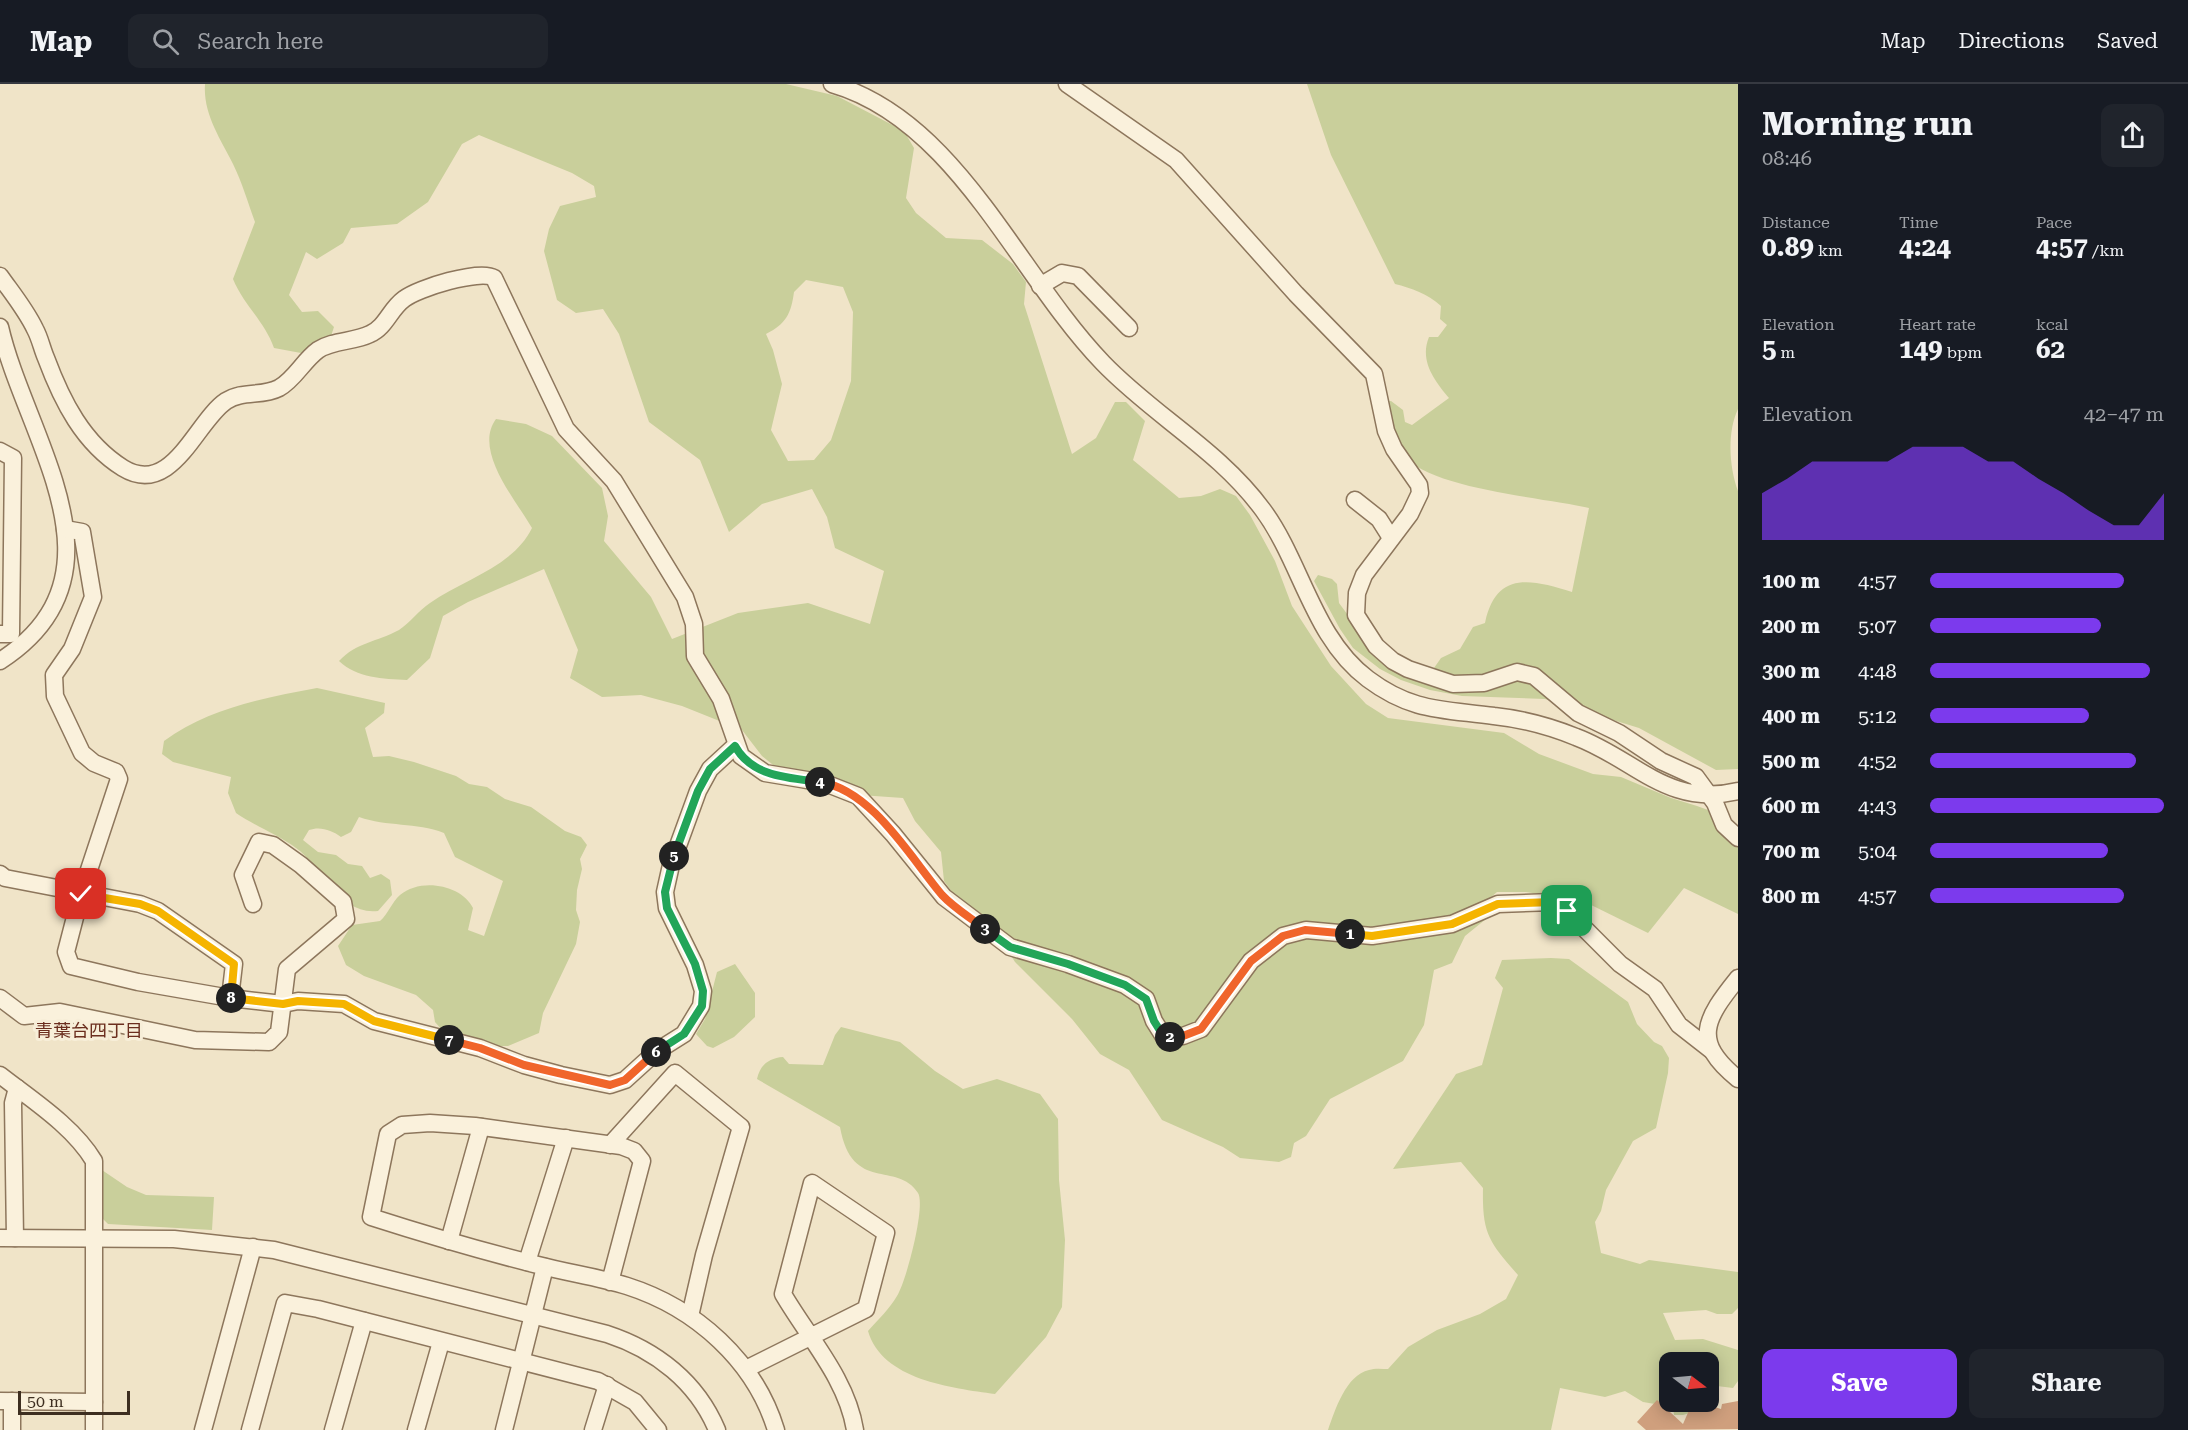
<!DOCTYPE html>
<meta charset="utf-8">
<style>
:root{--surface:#171b24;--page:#20242c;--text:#f1f3f6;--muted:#9ea1a6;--line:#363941;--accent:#7c3aed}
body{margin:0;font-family:"Roboto Serif","Noto Sans JP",serif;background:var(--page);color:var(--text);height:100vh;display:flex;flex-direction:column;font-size:22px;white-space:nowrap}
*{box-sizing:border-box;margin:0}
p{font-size:20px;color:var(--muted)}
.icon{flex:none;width:33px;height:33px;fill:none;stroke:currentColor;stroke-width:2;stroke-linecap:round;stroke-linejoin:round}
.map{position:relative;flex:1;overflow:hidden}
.sheet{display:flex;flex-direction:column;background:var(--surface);width:450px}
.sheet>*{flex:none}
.needle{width:39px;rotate:106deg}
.buttons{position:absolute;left:1659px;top:1268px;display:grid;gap:12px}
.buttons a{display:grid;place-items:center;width:60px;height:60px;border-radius:12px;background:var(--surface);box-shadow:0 3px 15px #0003;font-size:30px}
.scale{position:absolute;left:18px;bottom:15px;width:112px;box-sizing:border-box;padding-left:6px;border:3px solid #3d2e20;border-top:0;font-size:16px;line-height:21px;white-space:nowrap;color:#3d2e20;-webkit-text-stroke:4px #f7eed8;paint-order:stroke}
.pin{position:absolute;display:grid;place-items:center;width:51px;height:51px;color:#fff;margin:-26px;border-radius:12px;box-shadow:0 3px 9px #0006}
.km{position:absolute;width:30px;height:30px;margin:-15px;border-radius:50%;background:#222;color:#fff;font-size:16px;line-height:30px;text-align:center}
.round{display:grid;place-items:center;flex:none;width:63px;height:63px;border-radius:12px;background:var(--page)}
.head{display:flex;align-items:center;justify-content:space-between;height:102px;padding:0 24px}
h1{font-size:33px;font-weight:700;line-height:45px}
.stats{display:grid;grid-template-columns:repeat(3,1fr);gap:9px;height:102px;padding:6px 24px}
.stats div{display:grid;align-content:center}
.stats b{font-size:26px;font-weight:700}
.stats small{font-size:16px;font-weight:400}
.stats p{font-size:16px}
.chart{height:168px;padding:12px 24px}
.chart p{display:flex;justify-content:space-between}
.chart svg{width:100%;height:108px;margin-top:6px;fill:var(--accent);opacity:.7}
.button{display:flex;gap:12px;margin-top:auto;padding:12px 24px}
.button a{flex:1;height:69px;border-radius:12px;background:var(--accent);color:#fff;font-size:24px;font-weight:700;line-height:69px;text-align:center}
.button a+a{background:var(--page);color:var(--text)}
ul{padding:0 24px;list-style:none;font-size:20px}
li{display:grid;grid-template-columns:96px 72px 1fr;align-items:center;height:45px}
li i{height:15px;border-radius:8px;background:var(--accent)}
header{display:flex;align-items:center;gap:36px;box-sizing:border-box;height:84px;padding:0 30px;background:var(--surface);border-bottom:2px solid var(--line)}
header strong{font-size:28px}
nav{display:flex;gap:33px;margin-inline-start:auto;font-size:21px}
.search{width:420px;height:54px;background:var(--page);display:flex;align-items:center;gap:15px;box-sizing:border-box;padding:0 21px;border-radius:12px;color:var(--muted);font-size:22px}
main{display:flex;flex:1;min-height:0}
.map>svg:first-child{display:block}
.green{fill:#c9cf9b;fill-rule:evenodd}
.building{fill:#cf9f7d}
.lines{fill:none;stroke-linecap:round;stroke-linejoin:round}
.minor-casing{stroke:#8d765c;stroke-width:19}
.minor{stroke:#faf1dc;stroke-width:16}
.split-1-casing{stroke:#fff;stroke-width:12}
.split-2-casing{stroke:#fff;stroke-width:12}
.split-3-casing{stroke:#fff;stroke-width:12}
.split-4-casing{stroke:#fff;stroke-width:12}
.split-5-casing{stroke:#fff;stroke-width:12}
.split-6-casing{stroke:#fff;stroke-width:12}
.split-7-casing{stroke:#fff;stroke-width:12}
.split-8-casing{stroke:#fff;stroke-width:12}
.split-9-casing{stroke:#fff;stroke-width:12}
.split-1{stroke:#f5b400;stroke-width:8}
.split-2{stroke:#f0652b;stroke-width:8}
.split-3{stroke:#22a559;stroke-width:8}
.split-4{stroke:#f0652b;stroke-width:8}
.split-5{stroke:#22a559;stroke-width:8}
.split-6{stroke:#22a559;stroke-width:8}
.split-7{stroke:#f0652b;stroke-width:8}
.split-8{stroke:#f5b400;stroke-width:8}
.split-9{stroke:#f5b400;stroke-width:8}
.labels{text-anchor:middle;stroke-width:6;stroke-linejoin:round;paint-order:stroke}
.neighbourhood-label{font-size:18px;fill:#6b2e1e;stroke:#f7eed8}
</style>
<header>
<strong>Map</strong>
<div class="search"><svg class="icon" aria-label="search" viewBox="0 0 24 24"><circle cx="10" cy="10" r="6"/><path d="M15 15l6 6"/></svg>Search here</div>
<nav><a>Map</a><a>Directions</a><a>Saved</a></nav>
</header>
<main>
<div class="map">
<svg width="1738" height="1346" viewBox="0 0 1738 1346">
<rect width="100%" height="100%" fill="#f0e4c8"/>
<g class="green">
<path d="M205 0H786L837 12 904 47 914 64 906 114 916 129 946 154 982 156 1013 180 1026 198 1024 220 1072 370 1096 354 1115 318H1126L1145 337 1133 376 1179 414 1201 412 1220 405 1236 412 1250 431 1275 477 1292 522 1331 582 1366 620 1388 634 1504 649 1539 670 1593 690 1621 693 1671 714 1697 722 1708 726 1738 762V830L1684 804 1648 849 1583 817 1526 808H1497L1490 814 1486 835 1465 852 1452 879 1434 886 1424 941 1403 977 1330 1015 1306 1052 1294 1059 1291 1073 1279 1078 1240 1074 1223 1063 1162 1036 1129 986 1100 970 1072 935 1015 878 992 841 958 816 944 797 941 768 915 737 903 714 817 708 803 705 762 672 742 646 682 622 641 611 602 613 570 594 578 566 544 485 468 518 443 532 430 574 407 596C383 595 357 594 339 577 357 558 377 558 399 546 410 539 419 526 430 519 464 495 513 483 532 444 515 415 473 366 496 335L526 340 552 352 602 404 608 432 604 457 651 513 672 555 738 529 808 519 870 540 884 487 835 464 827 433 812 405 762 420 729 448 700 376 649 338 619 250 603 225 576 229 557 216 544 167 549 145 560 122 596 113 594 102 572 89 479 51 462 60 428 118 397 140 351 144 343 159 317 175 306 168 289 211 302 228 318 227 334 243 331 252 301 269 274 264C265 238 243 220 233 195L255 138C248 119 242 98 233 80 220 54 203 30 205 0ZM806 196 843 203 853 228 851 297 831 356 814 376 788 377 771 346 782 300 773 266 766 250C786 240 791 230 794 208Z"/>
<path d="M1307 0H1738V325C1727 348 1729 383 1738 407V685L1716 686 1639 644 1545 615 1462 612 1430 606 1401 596 1380 585 1353 564 1340 545 1314 497 1318 491 1332 495 1337 500 1339 519 1356 542 1427 594 1441 574 1460 565 1473 543 1485 539C1496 487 1530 495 1572 508L1589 424C1548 414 1426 405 1403 370 1394 356 1389 335 1383 318L1391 317 1403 326 1405 338 1412 341 1449 314C1435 297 1419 277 1429 253H1438L1447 241 1440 235 1441 222C1428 210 1411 204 1395 200L1331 71Z"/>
<path d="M317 604 385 619 384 629 365 644 373 673 389 672 414 678 456 692 469 700 487 703 505 715 531 723 565 747 581 753 587 761 580 775 582 785 577 806 576 826 580 838 576 860 543 929 539 949 508 962H497L442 946 435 938 433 926 416 911 364 892 346 881 338 862 352 841 380 837C388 830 392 818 400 811 421 793 462 801 473 824L468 846 484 852 503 797 455 773 444 749C416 738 387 743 359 733L351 748 341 753C332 746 320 742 309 746L303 756 318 768 336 771 348 780 362 782 370 794 381 790 390 796 392 811 378 827C340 832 322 782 296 764 278 751 255 742 236 729L228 709 231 693 173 678 162 670 164 657C209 624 264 614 317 604Z"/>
<path d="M1551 874 1569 875 1628 918 1637 940 1654 958 1662 962 1669 974 1668 989 1656 1044 1633 1057 1606 1106 1601 1127 1595 1138 1601 1169 1640 1180 1649 1176 1738 1188V1224L1732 1230H1717L1706 1226 1663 1229 1675 1256 1703 1255 1738 1266V1297L1733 1304 1709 1301 1708 1278H1670V1317H1705L1703 1325 1683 1331H1674L1673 1323 1643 1318 1625 1307 1605 1313 1560 1304 1551 1346H1328C1335 1326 1346 1291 1369 1286 1375 1284 1382 1285 1388 1285L1408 1263 1437 1246 1480 1230 1506 1215 1518 1191C1489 1158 1482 1150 1483 1104L1461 1078 1393 1085 1456 990 1482 981 1503 904 1495 894 1502 876Z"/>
<path d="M735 880 755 909V933L734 953 713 964 707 962 696 950 705 935 717 888Z"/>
<path d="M841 943 900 958 935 987 963 1005 997 995 1040 1010 1058 1035 1059 1096 1065 1156 1062 1223 1046 1253 995 1310C952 1304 882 1296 868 1247 878 1236 890 1224 897 1212 906 1198 926 1122 918 1109 897 1076 852 1110 840 1043L757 995C760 981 769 974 783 973L789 980 823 981 835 951Z"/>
<path d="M99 1084 127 1103 146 1111 214 1113 212 1146 108 1140 100 1132Z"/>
</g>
<path class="building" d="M1657 1316 1683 1340 1690 1324 1701 1327 1705 1320 1721 1325 1722 1320 1738 1317V1345L1646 1346 1637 1338Z"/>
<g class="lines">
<defs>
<g id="minor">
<path d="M832 0C957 36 1017 190 1103 279 1154 332 1219 366 1263 426 1302 479 1313 554 1368 595 1412 628 1443 625 1494 632 1522 635 1549 642 1576 653 1635 675 1668 724 1738 707"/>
<path d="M1067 0 1176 76 1296 210 1374 290 1386 347 1394 365 1419 401 1420 409 1410 430 1364 491 1357 509 1356 531 1376 562 1393 577 1408 585 1453 600 1484 599 1517 588 1534 592 1578 629 1619 649 1661 677 1696 693 1715 719 1724 741 1738 754"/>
<path d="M0 192C12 209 26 226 35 245 40 254 42 265 46 274 62 317 83 359 123 384 172 414 196 337 226 317 243 306 262 313 279 304 295 295 303 277 318 266 333 256 354 258 370 250 386 243 390 225 404 215 418 204 480 185 494 194L566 345 614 397 685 513 694 540 695 572 721 615 741 672 765 689 825 699 858 712 893 750 944 813 1010 863 1068 880 1125 901 1146 915 1154 937 1164 953 1183 952 1201 945 1251 877 1283 852 1306 846 1372 852 1452 840 1498 820 1554 818 1560 820 1620 880 1655 905 1679 941 1711 966"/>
<path d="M1040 202 1062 189 1078 192 1129 244"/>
<path d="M0 243C26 356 135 490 0 577"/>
<path d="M0 367 13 374 11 550H0"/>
<path d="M1355 416 1379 435 1391 454"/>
<path d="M0 790 5 794 140 820 158 827 234 880 230 914 138 898 71 882 66 868 81 810 119 695 116 688 94 679 82 669 55 612 54 591 72 565 93 513 82 448 65 445"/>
<path d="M1738 894C1705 935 1691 957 1738 995"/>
<path d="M0 914 24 932 60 928 195 956 269 958 279 948 287 885 346 835 343 818 301 781 273 761 259 758 243 791 253 820"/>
<path d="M230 914 283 920 298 917 344 920 374 937 480 964 524 981 561 991 610 1001 625 996 657 967 684 950 701 922 703 907 695 881 667 824 665 808 671 781 698 707 710 685 735 662"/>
<path d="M0 991C32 1016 73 1042 94 1077V1346"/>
<path d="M610 1061 675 989 741 1043 704 1171 690 1232"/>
<path d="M0 1154 174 1155 274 1166 607 1250C656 1266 697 1298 717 1346"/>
<path d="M15 1154 13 1019 17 1004"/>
<path d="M449 1157 481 1043"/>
<path d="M527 1178 566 1054"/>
<path d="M610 1198 642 1077 634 1067 621 1062 475 1042 430 1039 402 1041 388 1050 371 1133C427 1151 482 1167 538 1181 568 1189 598 1193 627 1202 696 1224 755 1277 776 1346"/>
<path d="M746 1285 866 1225 886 1149 812 1099 783 1210C808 1253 847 1295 855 1346"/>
<path d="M0 1317 94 1318"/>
<path d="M12 1346V1317"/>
<path d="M203 1346 253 1163"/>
<path d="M250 1346 285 1219 318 1225 598 1297 635 1318 658 1346"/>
<path d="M333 1346 364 1237"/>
<path d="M416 1346 441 1258"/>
<path d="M504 1346 545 1183"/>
<path d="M593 1346 607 1301"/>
</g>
</defs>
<use href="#minor" class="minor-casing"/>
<use href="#minor" class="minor"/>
</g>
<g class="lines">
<defs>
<path id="split-1" d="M1350 850 1372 852 1452 840 1498 820 1554 818 1567 827"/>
<path id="split-2" d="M1170 953 1183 952 1201 945 1251 877 1283 852 1305 846 1350 850"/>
<path id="split-3" d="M985 845 1010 863 1068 880 1125 901 1146 915 1154 937 1164 953H1170"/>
<path id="split-4" d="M820 698C872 706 910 773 942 811 954 824 971 834 985 845"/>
<path id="split-5" d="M674 772 698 707 710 685 735 662C752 693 789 694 820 698"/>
<path id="split-6" d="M656 968 684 950 702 922 703 907 695 880 667 824 665 808 674 772"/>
<path id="split-7" d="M449 956 480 964 524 981 610 1001 625 996 656 968"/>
<path id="split-8" d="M231 914 283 920 298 917 344 920 374 937 449 956"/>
<path id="split-9" d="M81 810 140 820 158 827 234 880 231 914"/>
</defs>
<use href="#split-1" class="split-1-casing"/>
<use href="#split-2" class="split-2-casing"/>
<use href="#split-3" class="split-3-casing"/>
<use href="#split-4" class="split-4-casing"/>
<use href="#split-5" class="split-5-casing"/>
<use href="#split-6" class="split-6-casing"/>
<use href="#split-7" class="split-7-casing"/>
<use href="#split-8" class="split-8-casing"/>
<use href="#split-9" class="split-9-casing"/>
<use href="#split-1" class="split-1"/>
<use href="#split-2" class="split-2"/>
<use href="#split-3" class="split-3"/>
<use href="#split-4" class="split-4"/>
<use href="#split-5" class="split-5"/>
<use href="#split-6" class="split-6"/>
<use href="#split-7" class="split-7"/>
<use href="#split-8" class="split-8"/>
<use href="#split-9" class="split-9"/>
</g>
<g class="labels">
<g class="neighbourhood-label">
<text x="89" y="953">青葉台四丁目</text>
</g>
</g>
</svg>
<div class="buttons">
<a><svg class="needle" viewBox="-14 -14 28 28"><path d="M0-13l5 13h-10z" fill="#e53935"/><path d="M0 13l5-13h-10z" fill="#9ea1a6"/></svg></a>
</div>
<div class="scale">50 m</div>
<div class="pin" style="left:1567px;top:827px;background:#1e9e55"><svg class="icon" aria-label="arrive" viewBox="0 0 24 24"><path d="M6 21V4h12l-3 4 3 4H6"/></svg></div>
<div class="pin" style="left:81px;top:810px;background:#d93025"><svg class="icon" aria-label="check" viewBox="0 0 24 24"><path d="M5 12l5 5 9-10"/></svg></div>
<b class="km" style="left:1350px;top:850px">1</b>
<b class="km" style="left:1170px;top:953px">2</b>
<b class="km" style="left:985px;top:845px">3</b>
<b class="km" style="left:820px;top:698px">4</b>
<b class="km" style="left:674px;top:772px">5</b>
<b class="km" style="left:656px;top:968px">6</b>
<b class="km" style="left:449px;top:956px">7</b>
<b class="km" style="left:231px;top:914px">8</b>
</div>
<section class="sheet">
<div class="head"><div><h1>Morning run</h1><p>08:46</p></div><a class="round"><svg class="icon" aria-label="share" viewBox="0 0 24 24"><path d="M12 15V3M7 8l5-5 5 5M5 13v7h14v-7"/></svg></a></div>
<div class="stats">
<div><p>Distance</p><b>0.89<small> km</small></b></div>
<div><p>Time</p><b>4:24</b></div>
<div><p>Pace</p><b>4:57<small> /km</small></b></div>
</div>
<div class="stats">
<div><p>Elevation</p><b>5<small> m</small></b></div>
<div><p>Heart rate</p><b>149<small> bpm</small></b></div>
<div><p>kcal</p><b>62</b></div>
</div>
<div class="chart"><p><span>Elevation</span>42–47 m</p>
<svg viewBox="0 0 160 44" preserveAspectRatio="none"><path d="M0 44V25L10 19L20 12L30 12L40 12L50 12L60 6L70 6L80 6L90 12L100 12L110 19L120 25L130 32L140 38L150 38L160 25V44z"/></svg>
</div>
<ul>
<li><b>100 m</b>4:57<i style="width:83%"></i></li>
<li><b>200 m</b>5:07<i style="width:73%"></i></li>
<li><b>300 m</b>4:48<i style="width:94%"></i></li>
<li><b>400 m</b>5:12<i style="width:68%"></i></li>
<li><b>500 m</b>4:52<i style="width:88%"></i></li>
<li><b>600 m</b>4:43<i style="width:100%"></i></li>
<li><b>700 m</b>5:04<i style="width:76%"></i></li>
<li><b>800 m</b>4:57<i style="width:83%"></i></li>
</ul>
<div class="button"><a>Save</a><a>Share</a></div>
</section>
</main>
